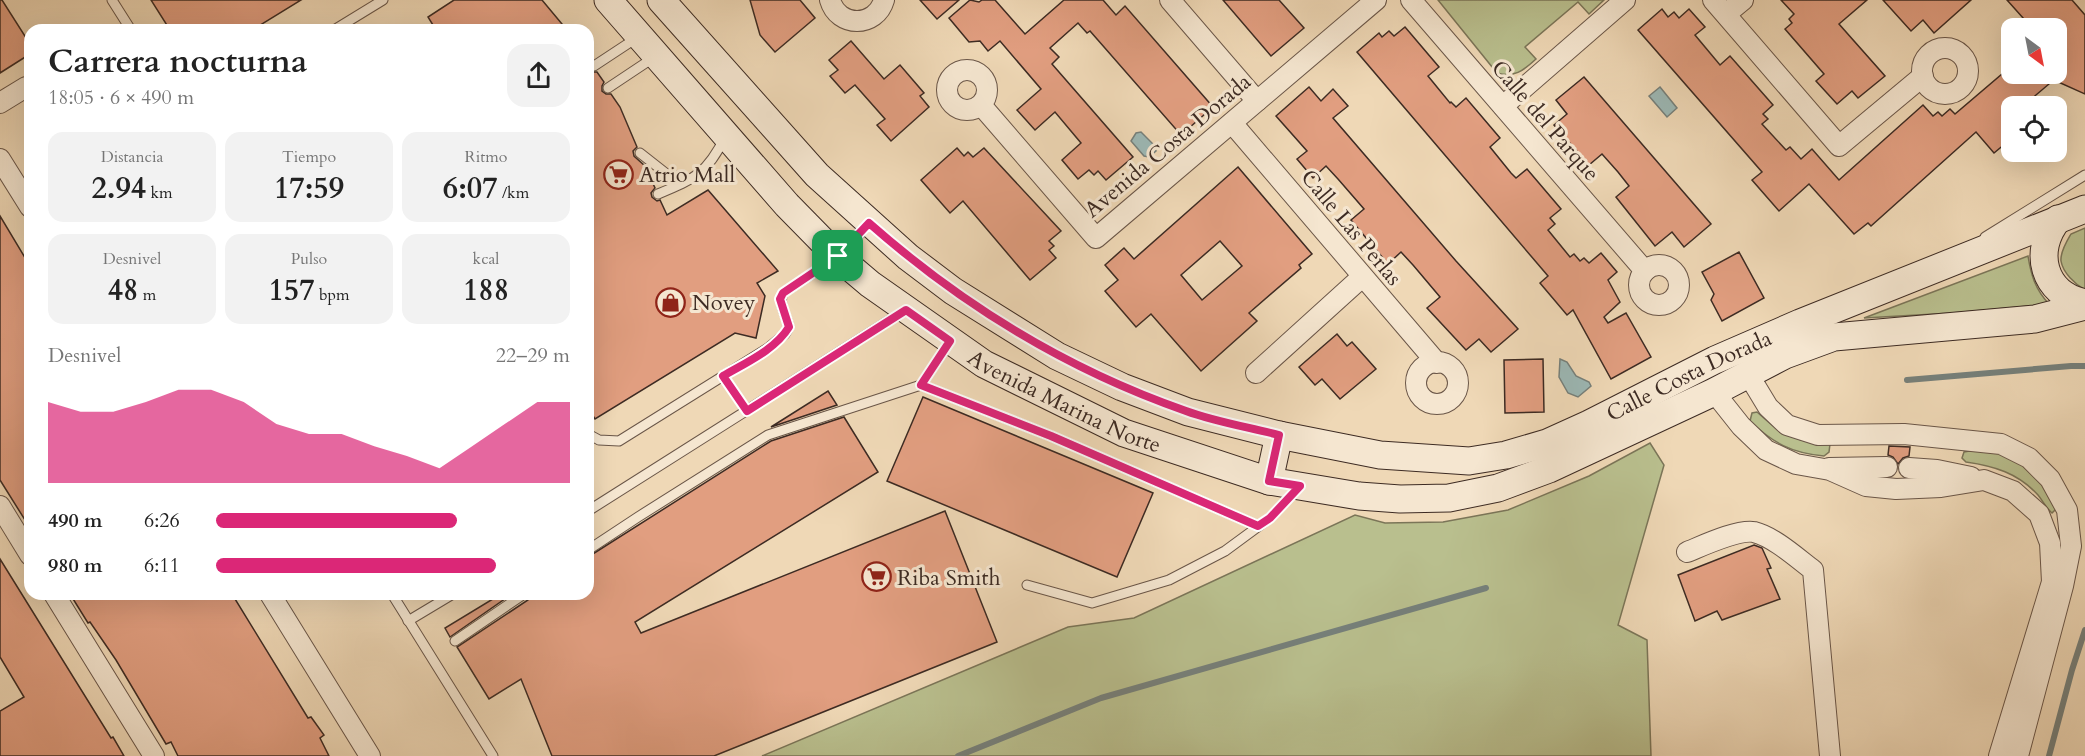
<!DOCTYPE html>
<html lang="es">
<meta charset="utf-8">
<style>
:root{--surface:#fff;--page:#f2f2f2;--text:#222;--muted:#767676;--accent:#db2777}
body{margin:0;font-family:Cardo,serif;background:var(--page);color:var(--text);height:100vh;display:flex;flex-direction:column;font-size:22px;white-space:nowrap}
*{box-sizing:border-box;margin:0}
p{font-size:20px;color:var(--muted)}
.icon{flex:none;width:33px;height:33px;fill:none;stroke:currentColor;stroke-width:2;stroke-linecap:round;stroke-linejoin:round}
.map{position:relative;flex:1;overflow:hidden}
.sheet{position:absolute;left:24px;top:24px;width:570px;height:576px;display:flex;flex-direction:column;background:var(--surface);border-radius:18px;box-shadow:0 6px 24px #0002}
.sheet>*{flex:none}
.needle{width:39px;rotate:148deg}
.controls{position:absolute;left:2001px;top:18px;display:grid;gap:12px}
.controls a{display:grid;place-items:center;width:66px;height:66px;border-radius:12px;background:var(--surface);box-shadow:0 6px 24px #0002;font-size:30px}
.pin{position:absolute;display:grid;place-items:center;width:51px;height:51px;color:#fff;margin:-26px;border-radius:12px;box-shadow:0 3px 9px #0006}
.round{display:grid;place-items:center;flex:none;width:63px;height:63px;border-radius:18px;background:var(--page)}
.summary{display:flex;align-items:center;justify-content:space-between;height:102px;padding:0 24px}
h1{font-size:33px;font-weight:700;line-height:45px}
.metrics{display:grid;grid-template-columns:repeat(3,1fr);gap:9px;height:102px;padding:6px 24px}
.metrics div{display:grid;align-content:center;border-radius:15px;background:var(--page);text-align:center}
.metrics b{font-size:30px;font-weight:700}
.metrics small{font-size:16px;font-weight:400}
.metrics p{font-size:16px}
.chart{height:168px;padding:12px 24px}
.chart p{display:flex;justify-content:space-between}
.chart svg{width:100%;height:108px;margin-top:6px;fill:var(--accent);opacity:.7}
ul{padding:0 24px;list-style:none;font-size:20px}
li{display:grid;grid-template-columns:96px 72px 1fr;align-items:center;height:45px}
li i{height:15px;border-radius:8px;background:var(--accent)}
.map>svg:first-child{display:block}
.green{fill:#b9bf8e;stroke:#7b7558;stroke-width:1.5}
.water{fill:#9cb8b5;stroke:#76807b;stroke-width:1.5}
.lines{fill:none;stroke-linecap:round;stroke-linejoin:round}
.stream{stroke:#76807b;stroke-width:6}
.building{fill:#e19e80;stroke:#3d2b23;stroke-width:1.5;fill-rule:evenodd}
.lane-casing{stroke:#6a5648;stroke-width:11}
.street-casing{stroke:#6a5648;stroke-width:22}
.secondary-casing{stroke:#3d2b23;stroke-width:29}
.lane{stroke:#f5e6d0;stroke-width:9}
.street{stroke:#f5e6d0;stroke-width:20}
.secondary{stroke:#f5e6d0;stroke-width:27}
.route-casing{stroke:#fff;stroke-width:12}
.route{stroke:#db2777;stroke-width:8}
.labels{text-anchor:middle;stroke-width:6;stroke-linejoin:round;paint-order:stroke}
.street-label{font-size:22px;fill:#3d2b23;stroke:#f5e6d0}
.poi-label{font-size:22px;fill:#3d2b23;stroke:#f5e6d0;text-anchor:start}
</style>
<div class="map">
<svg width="2085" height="756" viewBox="0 0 2085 756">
<rect width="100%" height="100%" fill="#efd8b6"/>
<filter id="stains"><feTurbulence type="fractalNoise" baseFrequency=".00333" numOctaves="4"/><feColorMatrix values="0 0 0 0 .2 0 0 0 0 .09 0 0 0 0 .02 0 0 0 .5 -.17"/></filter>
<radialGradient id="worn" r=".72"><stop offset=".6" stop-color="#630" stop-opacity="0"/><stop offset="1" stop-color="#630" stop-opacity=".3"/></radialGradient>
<g class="green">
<path d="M1438 0H1604L1589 14 1578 2 1525 47 1536 59C1523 71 1514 78 1497 73Z"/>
<path d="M2085 228V290C2075 284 2063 273 2061 261 2060 252 2067 241 2071 234Z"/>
<path d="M2028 256C2031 275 2035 289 2049 304L1952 313 1864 318Z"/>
<path d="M1757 412 1780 432 1801 440 1830 444 1829 452 1824 456C1791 453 1773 443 1750 421L1752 413Z"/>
<path d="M1650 443 1664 465 1618 625 1647 640 1651 756H762L1068 627 1134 618 1355 515 1385 523 1443 522 1508 510 1589 476Z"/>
<path d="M1980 449C2028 459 2034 468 2056 509L2052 513C2046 508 2043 501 2038 495 2018 473 1994 466 1966 462L1962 458 1964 452Z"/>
</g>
<g class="water">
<path d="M1660 87 1677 108 1667 117 1649 96Z"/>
<path d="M1141 132 1155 146 1156 151 1149 157 1144 156 1131 141 1136 133Z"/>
<path d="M1560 359 1567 362 1576 376 1589 382 1591 386 1578 397 1568 393 1559 377Z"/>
</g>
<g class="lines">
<g class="stream">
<path d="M1907 380 2071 366H2085"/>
<path d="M958 756 1101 698 1486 588"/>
<path d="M2049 756 2072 670 2085 630"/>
</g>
</g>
<g class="building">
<path d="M0 0H2L30 44V54L0 73Z"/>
<path d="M151 0H301L252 30H170Z"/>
<path d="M454 0H542L567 30H436L428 17Z"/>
<path d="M750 0H800L815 18 775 52 760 35Z"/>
<path d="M920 0H959L937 19Z"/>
<path d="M970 0 979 2 982 0H995L1025 34 1064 0H1103L1116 15 1125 6 1213 107 1181 135 1090 31 1087 33 1078 23 1050 48 1059 57 1052 64 1133 157 1106 180 1098 171 1094 175 1089 170 1078 179 1062 160 1081 143 1055 112 1035 130 1017 110 1041 89 1000 41 988 51 980 41 969 42 949 18Z"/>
<path d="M1223 0H1279L1304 28 1271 56Z"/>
<path d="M1781 0H1867L1839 24 1885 76 1858 98 1852 91 1837 104 1816 81 1824 74 1785 29 1792 23 1789 19 1794 14Z"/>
<path d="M1883 0H1971L1934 33 1923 20 1911 31Z"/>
<path d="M2007 0H2072L2085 15V94L2056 81V78L2023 106H2012V138L1994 153 1976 132 1871 226 1868 223 1854 234 1809 184 1779 211 1752 180 1762 172 1638 30 1662 9 1668 17 1674 12 1679 18 1689 9 1705 27 1695 35 1720 65 1730 56 1773 105 1763 114 1768 119 1762 124 1786 150 1790 147 1801 159 1812 149 1839 180 1923 105 1933 116 1938 112 1942 116 1950 109 1955 114 2002 74H2056V28H2032Z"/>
<path d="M1405 27 1439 67 1428 76 1450 103 1451 102 1456 107 1466 98 1500 138 1490 147 1511 173 1516 178 1527 169 1561 209 1550 218 1555 224 1548 230 1570 257 1574 254 1580 261 1584 258 1589 263 1601 253 1617 272 1608 280 1620 302 1604 317 1608 323 1626 313 1651 357 1611 379 1573 310 1567 315 1540 283 1548 276 1357 52 1379 33 1382 37 1389 31 1394 36Z"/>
<path d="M851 41 884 79 900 65 924 93 920 96 929 107 891 141 877 125 885 119 855 85 845 93 830 76 838 70 829 60Z"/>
<path d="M588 69 592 72H597L604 82 602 86V91L606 94H611L620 107 637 147 633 151 634 156 645 166 655 188 651 193 652 197 657 201 660 200 667 215 708 190 778 271 757 283 765 296 756 338 735 333 595 419 588 408Z"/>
<path d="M1584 77 1711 224 1684 247 1672 232 1655 246 1616 197 1629 186 1618 172 1602 154 1589 165 1554 125 1567 114 1556 100Z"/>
<path d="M1309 87 1321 101 1333 89 1348 106 1333 118 1456 261 1518 329 1491 352 1479 339 1466 350 1427 308 1440 297 1413 265 1401 252 1388 264 1351 220 1364 209 1338 179 1326 166 1313 178 1297 159 1307 151 1276 116Z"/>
<path d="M957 148 964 156 968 152 973 157 984 148 1061 231 1049 241 1054 246 1049 250 1056 258 1030 280 963 201 950 213 921 180Z"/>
<path d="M1238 167 1312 254 1299 265 1301 268 1249 313 1257 321 1201 371 1151 314 1136 327 1105 291 1118 280 1105 265 1124 248 1134 259ZM1220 241 1242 266 1202 300 1181 275Z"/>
<path d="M0 216 30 266V528L0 480Z"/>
<path d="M1739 252 1764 298 1722 321 1711 300 1714 294 1702 272Z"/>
<path d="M1337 334 1347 346 1352 342 1376 369 1340 399 1322 379 1315 385 1299 367Z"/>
<path d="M1543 359 1544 412 1505 413 1504 360Z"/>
<path d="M828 391 837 405 771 427Z"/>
<path d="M923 397 1153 493 1117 577 887 481Z"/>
<path d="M844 417 878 472 635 622 641 633 945 511 997 642 714 756H552L521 679 489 699 457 647 528 600 531 594H588V557L771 441Z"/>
<path d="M1889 446 1910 447 1909 456 1903 458 1898 464 1893 457 1888 455Z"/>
<path d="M1754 545 1762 548 1771 568 1767 569 1780 599 1722 620 1717 611 1695 621 1678 575Z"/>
<path d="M0 559 111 738 113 737 124 756H0V711L24 697 0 657Z"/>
<path d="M70 594H232L308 718 311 717 324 735 320 738 329 756H178L171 742 166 744 116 660 90 622 88 623Z"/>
<path d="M501 594H512L450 637 445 628Z"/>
</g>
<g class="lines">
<defs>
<g id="lane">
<path d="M112 0 131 30"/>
<path d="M334 30 383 0"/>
<path d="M594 66 638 37"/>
<path d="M608 88 656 56"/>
<path d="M640 153 668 175 690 179"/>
<path d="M658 194C694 179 707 174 725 137"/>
<path d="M1985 237 2085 175"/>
<path d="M723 376 747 411"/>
<path d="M921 385 949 343"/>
<path d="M588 434 599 440 619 441 768 348 785 334 789 327C787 316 778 305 783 293L838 257 868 225"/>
<path d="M588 511 904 311"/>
<path d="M588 550 638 517 768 435 921 385 1051 436 1258 526"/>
<path d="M1027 585 1092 603 1169 580 1225 551 1270 518 1296 490"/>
<path d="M392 594 493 756"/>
<path d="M408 621 453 594"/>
<path d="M455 641 524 594"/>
</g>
<g id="street">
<path d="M830 0C838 28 876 28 884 0"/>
<path d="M1170 0 1257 101"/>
<path d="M1411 0 1645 271"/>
<path d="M1713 0 1839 146 1923 76"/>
<path d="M1726 14 1743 0"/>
<circle cx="1945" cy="71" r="23"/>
<circle cx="967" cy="90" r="20"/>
<path d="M0 103 26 87"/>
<path d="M981 105 1096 238 1376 0"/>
<path d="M1503 106 1625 0"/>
<path d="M1232 123 1437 363"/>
<path d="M0 159 30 207"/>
<circle cx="1659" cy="285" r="20"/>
<circle cx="1437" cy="383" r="21"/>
<path d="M1256 373 1362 277"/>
<path d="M1748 374 1768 407 1787 425 1818 435 1904 434 2001 444 2029 458 2050 479 2067 510 2071 546 2063 586 2018 756"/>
<path d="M1714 392 1741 426 1766 450 1796 464 1830 470 1866 486 1896 489 1941 487 1984 480 2013 491 2039 514 2050 543 2052 582 1999 756"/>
<path d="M1829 468 1887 467"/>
<path d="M1909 468 1937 470 1971 477"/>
<path d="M0 506 30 555"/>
<path d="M1687 552C1702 546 1738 529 1754 532 1774 537 1797 558 1813 570L1830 756"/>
<path d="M54 594 154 756"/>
<path d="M270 594 370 756"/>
</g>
<g id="secondary">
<path id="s1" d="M608 0 787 205 838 257 870 284 984 364 1124 433 1269 481 1359 496 1400 499 1449 498 1498 488 1549 469 1714 392 1785 355 1834 337 2035 319 2085 306"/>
<path id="s2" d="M661 0 817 175 908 257 953 291 1057 356 1122 387 1188 412 1279 435 1380 455 1469 461 1506 455 1547 443 1589 424 1715 360 1800 323 2085 209"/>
<path d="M2058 219C2032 251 2043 294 2085 303"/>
<path d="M1269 481 1279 435"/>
</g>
</defs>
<use href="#lane" class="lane-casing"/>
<use href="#street" class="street-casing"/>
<use href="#secondary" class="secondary-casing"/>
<use href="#lane" class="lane"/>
<use href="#street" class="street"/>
<use href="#secondary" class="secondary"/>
</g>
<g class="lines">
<defs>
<path id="route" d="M869 223C962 305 1068 370 1186 411 1216 422 1248 427 1279 435L1269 481 1300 486 1270 518 1258 526 1051 436 921 385 950 341 906 310 747 411 723 376C745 363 775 350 789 327L780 299 783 293 838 256Z"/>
</defs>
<use href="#route" class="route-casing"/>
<use href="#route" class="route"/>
</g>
<defs>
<symbol id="supermarket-ring" viewBox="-11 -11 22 22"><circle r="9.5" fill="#f5e6d0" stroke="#8f2418" stroke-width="1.5"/><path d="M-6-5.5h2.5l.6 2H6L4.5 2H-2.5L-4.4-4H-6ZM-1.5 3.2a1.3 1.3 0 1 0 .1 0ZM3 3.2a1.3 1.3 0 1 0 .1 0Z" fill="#8f2418"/></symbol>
<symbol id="shop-ring" viewBox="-11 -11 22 22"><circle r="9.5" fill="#f5e6d0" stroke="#8f2418" stroke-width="1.5"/><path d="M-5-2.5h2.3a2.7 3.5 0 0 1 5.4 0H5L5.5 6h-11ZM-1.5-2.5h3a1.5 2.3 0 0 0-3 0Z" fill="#8f2418"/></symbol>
</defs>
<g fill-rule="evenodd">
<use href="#supermarket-ring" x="602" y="158" width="33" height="33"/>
<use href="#shop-ring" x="654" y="286" width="33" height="33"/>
<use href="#supermarket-ring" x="860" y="560" width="33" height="33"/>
</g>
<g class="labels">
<g class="street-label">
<text transform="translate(1546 120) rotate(49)" y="8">Calle del Parque</text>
<text transform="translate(1167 145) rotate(-40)" y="8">Avenida Costa Dorada</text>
<text transform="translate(1352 227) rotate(50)" y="8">Calle Las Perlas</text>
<text dy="8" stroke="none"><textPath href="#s2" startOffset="1202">Calle Costa Dorada</textPath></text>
<text dy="8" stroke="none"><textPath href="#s1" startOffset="615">Avenida Marina Norte</textPath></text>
</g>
<g class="poi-label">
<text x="639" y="182">Atrio Mall</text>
<text x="692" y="310">Novey</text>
<text x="897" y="585">Riba Smith</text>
</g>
</g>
<rect width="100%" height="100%" filter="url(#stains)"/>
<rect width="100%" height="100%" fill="url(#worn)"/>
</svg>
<div class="controls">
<a><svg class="needle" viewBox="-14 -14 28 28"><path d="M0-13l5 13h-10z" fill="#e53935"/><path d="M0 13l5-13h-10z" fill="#767676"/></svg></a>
<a><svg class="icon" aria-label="locate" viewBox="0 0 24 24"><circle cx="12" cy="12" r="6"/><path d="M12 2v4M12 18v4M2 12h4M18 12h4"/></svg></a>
</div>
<div class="pin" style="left:838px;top:256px;background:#1e9e55"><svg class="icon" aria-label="arrive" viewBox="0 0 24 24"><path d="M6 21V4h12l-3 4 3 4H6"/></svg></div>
<section class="sheet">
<div class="summary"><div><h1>Carrera nocturna</h1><p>18:05 · 6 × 490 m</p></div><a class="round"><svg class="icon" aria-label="share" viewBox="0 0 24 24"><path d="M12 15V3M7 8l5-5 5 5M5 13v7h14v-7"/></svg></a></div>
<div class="metrics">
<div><p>Distancia</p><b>2.94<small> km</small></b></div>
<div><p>Tiempo</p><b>17:59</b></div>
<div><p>Ritmo</p><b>6:07<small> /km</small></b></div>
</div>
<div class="metrics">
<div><p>Desnivel</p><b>48<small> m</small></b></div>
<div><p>Pulso</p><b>157<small> bpm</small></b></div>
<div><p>kcal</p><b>188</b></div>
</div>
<div class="chart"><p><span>Desnivel</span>22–29 m</p>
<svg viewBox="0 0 160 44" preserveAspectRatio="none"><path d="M0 44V11L10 15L20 15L30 11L40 6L50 6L60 11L70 20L80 24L90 24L100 29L110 33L120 38L130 29L140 20L150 11L160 11V44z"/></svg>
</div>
<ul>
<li><b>490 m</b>6:26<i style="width:68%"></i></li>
<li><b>980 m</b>6:11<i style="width:79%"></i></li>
</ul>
</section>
</div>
